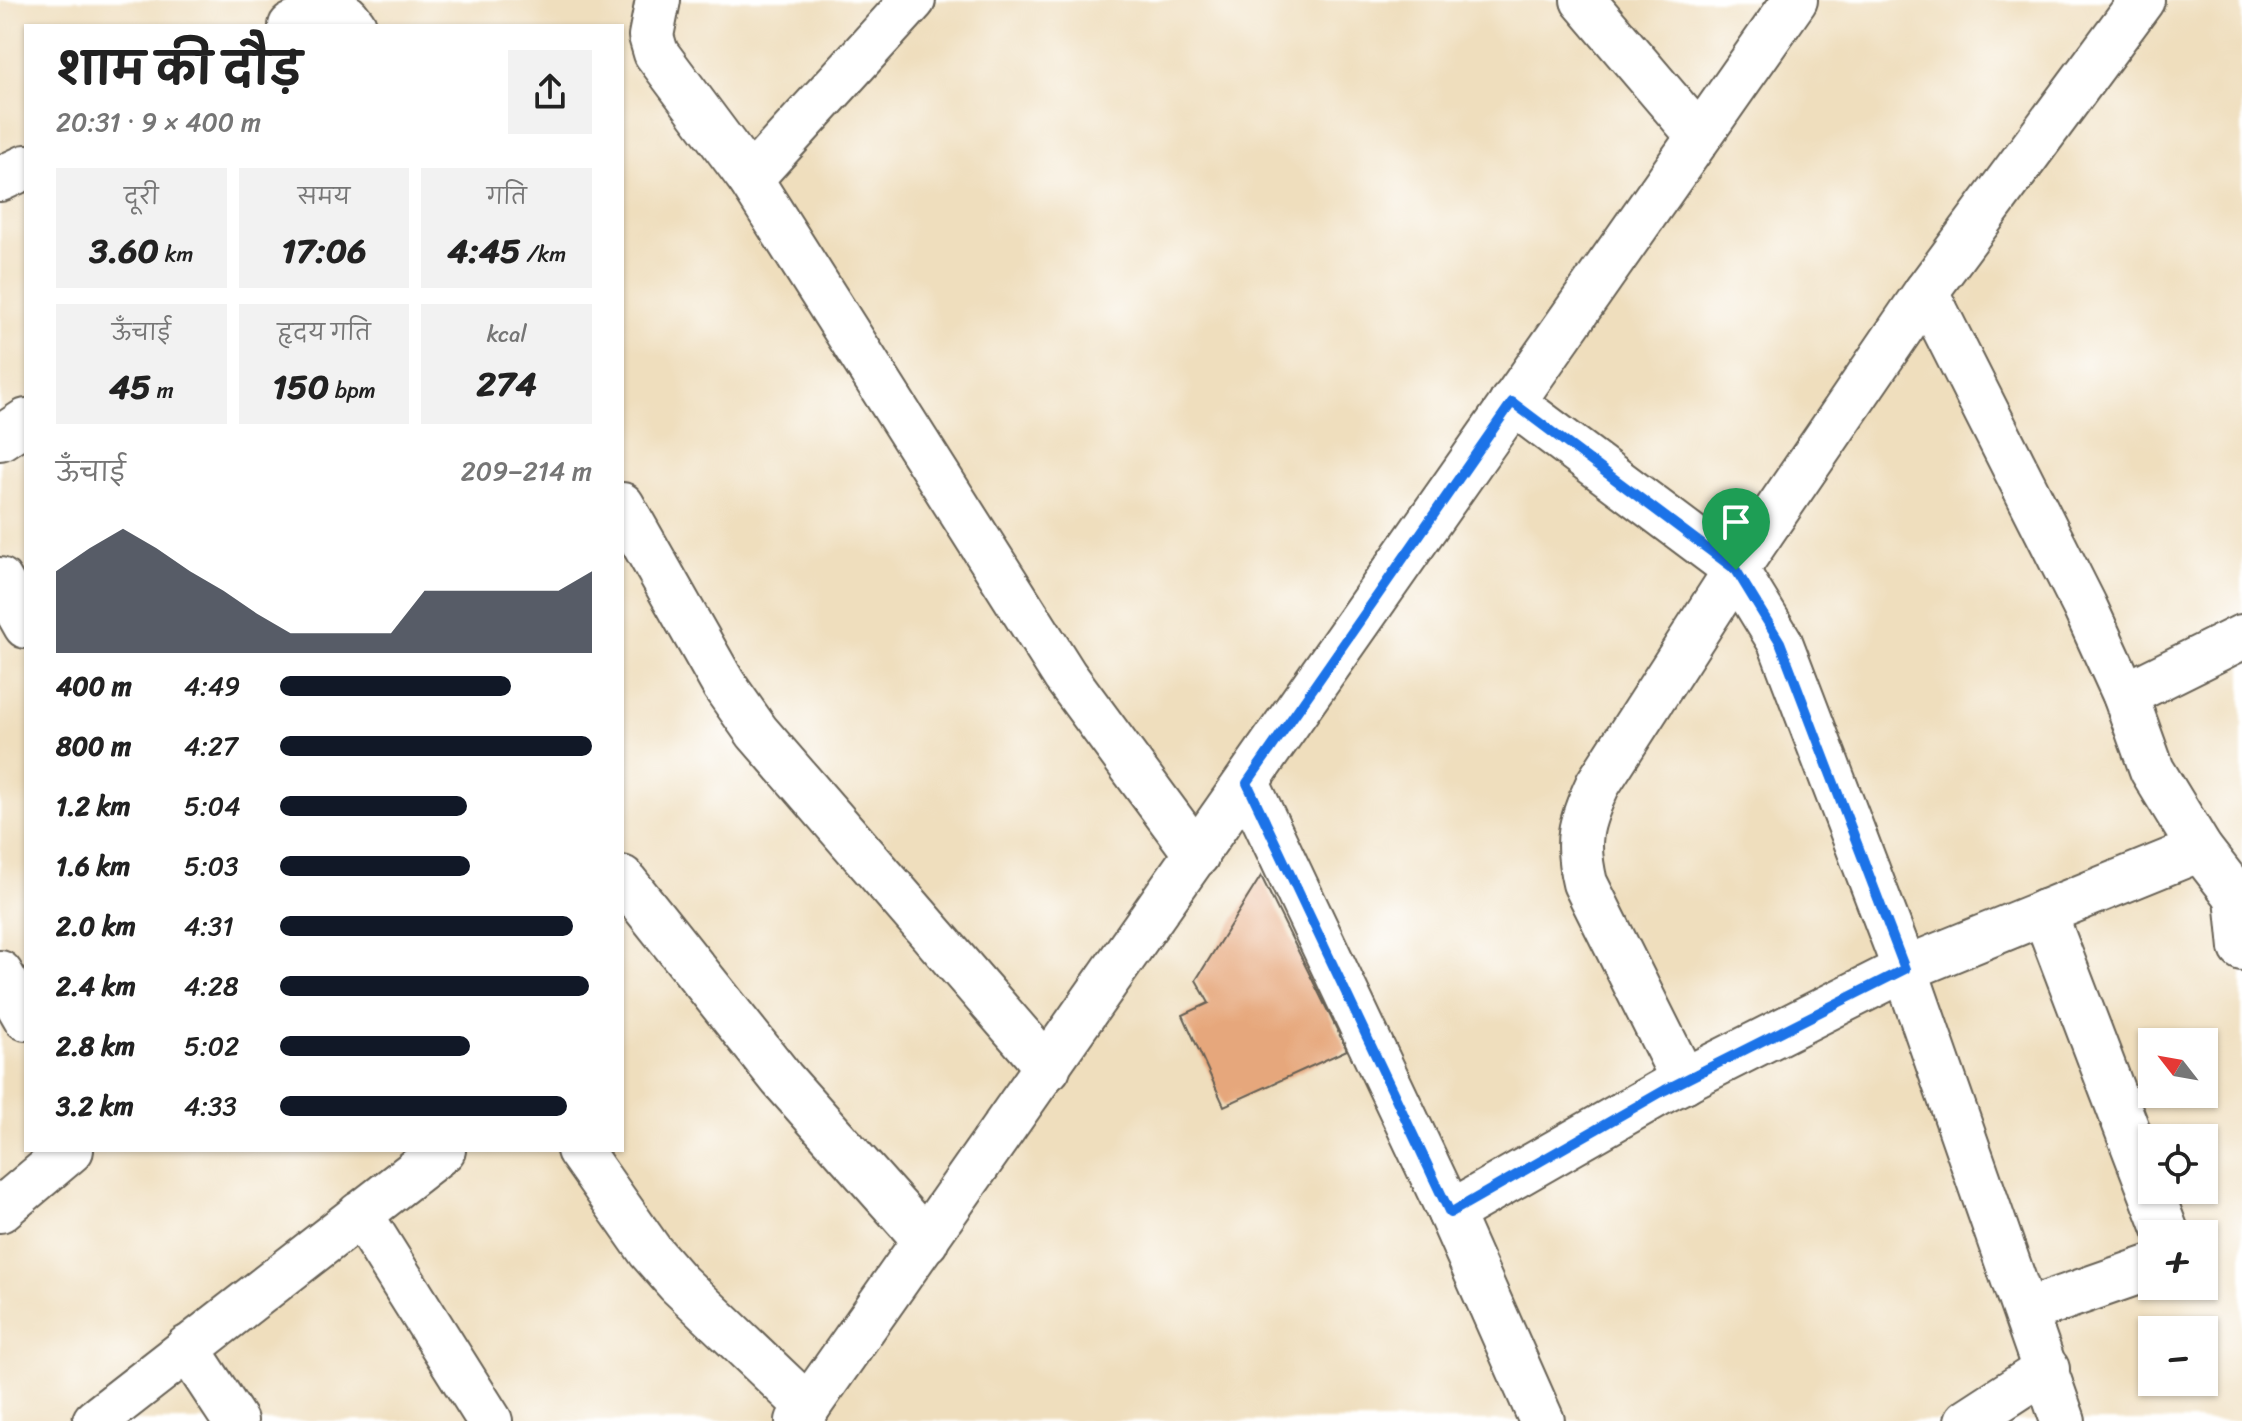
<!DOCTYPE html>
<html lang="hi">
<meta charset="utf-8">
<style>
:root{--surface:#fff;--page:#f2f2f2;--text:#222;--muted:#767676;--accent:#111827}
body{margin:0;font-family:Sriracha,"Playpen Sans Deva",sans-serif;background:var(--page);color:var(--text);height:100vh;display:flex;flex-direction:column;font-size:30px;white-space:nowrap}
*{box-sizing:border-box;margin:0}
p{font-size:26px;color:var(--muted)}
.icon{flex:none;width:44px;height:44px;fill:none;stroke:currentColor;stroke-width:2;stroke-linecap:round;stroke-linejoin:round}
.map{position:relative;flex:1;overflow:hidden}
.sheet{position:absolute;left:24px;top:24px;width:600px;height:1128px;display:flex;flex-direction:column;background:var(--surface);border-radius:0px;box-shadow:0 2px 6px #0004}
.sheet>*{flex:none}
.needle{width:52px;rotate:301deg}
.fabs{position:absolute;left:2138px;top:1028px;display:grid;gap:16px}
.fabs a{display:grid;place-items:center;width:80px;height:80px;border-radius:0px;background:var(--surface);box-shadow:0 2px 6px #0004;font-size:40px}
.pin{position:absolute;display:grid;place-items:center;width:68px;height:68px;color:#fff;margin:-82px -34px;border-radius:50% 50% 50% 0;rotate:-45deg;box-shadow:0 0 8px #0007}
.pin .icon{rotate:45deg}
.round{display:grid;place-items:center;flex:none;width:84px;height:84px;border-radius:0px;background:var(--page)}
.overview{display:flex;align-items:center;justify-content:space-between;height:136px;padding:0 32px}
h1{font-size:44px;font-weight:700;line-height:60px}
.metrics{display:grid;grid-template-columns:repeat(3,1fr);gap:12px;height:136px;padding:8px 32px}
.metrics div{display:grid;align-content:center;border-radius:0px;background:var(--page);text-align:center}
.metrics b{font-size:34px;font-weight:700}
.metrics small{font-size:22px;font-weight:400}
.metrics p{font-size:22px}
.chart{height:224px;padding:16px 32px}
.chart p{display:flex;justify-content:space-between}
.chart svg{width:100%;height:144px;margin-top:8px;fill:var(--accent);opacity:.7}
ul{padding:0 32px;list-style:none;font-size:26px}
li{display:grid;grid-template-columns:128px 96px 1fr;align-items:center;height:60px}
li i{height:20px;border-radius:10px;background:var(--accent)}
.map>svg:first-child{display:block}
.building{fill:#e6a77b}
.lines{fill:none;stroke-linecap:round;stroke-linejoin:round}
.minor-casing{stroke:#666054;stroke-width:48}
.minor{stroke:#fff;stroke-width:44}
.route-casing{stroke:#fff;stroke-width:16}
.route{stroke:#1a73e8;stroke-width:10}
</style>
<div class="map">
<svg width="2242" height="1421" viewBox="0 0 2242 1421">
<rect width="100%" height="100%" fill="#fff"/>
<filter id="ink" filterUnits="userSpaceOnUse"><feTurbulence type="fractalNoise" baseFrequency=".0125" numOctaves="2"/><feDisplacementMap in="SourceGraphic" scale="16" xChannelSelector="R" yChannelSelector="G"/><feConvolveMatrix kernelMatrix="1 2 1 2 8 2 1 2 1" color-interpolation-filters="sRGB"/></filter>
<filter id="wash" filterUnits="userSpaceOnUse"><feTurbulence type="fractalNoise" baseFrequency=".006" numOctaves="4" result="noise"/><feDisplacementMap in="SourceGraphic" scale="32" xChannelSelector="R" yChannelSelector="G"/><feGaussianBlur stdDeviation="1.8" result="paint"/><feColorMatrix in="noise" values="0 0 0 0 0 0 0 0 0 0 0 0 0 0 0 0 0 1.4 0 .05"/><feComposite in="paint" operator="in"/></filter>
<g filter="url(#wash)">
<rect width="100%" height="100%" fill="#efdebd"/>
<g id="blocks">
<path class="building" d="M1261 876 1347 1050 1224 1106 1183 1015 1209 1003 1196 980Z"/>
</g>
</g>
<g filter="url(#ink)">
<use href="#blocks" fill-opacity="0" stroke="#666054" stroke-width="2"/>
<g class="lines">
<defs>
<g id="minor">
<path d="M658 0 651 36 656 53 750 179 1065 676 1197 855"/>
<path d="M1583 0 1698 135"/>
<path d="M291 26 327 9 347 17 354 26"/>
<path d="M0 179 26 167"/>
<path d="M750 179 913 0"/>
<path d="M1926 292 2084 605 2125 695 2152 770 2200 849 2242 903"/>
<path d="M1512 402 1736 570 1780 642 1905 969 2063 1421"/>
<path d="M0 438 26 421"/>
<path d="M622 505 724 685 757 732 1048 1068"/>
<path d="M0 580 26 626"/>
<path d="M2125 695 2242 637"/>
<path d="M1247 783 1450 1213 1542 1421"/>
<path d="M622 878 782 1079 926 1241"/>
<path d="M2237 897 2242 948"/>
<path d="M2044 912 2167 1234"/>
<path d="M0 973 26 1018"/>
<path d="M1684 1081 1585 883C1575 841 1580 823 1598 784L1736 570 1926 292 2142 0"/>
<path d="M579 1150 650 1251 678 1283 808 1407"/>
<path d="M0 1210 71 1150"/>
<path d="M1450 1213 1665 1090 1905 969 2200 849"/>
<path d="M360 1214 490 1421"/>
<path d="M2026 1311 2152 1267"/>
<path d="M187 1348 235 1421"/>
<path d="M95 1421 443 1150"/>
<path d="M798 1421 1795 0"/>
<path d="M1967 1421 2047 1369"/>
</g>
</defs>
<use href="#minor" class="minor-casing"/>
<use href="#minor" class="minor"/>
</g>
</g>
<g class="lines" filter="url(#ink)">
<defs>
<path id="route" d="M1512 402 1736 570 1780 642 1905 969 1665 1090 1450 1213 1247 783Z"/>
</defs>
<use href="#route" class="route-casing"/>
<use href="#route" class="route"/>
</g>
</svg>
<div class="fabs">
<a><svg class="needle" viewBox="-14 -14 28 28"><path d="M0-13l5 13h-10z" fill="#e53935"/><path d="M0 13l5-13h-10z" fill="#767676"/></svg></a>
<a><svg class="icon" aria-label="locate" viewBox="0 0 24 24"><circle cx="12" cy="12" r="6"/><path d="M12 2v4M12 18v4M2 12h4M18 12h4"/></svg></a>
<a>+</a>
<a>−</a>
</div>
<div class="pin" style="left:1736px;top:570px;background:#1e9e55"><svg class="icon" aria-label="arrive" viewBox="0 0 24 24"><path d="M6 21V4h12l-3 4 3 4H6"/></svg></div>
<section class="sheet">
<div class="overview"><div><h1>शाम की दौड़</h1><p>20:31 · 9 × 400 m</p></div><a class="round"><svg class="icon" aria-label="share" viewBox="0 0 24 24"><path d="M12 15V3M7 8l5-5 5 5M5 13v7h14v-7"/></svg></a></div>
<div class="metrics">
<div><p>दूरी</p><b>3.60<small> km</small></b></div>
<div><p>समय</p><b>17:06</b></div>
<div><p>गति</p><b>4:45<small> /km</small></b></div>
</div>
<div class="metrics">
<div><p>ऊँचाई</p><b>45<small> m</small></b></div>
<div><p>हृदय गति</p><b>150<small> bpm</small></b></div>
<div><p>kcal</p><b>274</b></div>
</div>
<div class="chart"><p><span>ऊँचाई</span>209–214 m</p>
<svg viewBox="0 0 160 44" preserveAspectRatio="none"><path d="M0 44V19L10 12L20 6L30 12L40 19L50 25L60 32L70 38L80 38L90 38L100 38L110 25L120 25L130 25L140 25L150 25L160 19V44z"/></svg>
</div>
<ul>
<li><b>400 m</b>4:49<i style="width:74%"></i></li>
<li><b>800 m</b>4:27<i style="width:100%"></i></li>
<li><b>1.2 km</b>5:04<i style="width:60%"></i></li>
<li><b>1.6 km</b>5:03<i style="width:61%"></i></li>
<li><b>2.0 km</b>4:31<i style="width:94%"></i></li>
<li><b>2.4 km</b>4:28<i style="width:99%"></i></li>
<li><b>2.8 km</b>5:02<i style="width:61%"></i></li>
<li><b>3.2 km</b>4:33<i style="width:92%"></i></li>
</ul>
</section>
</div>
